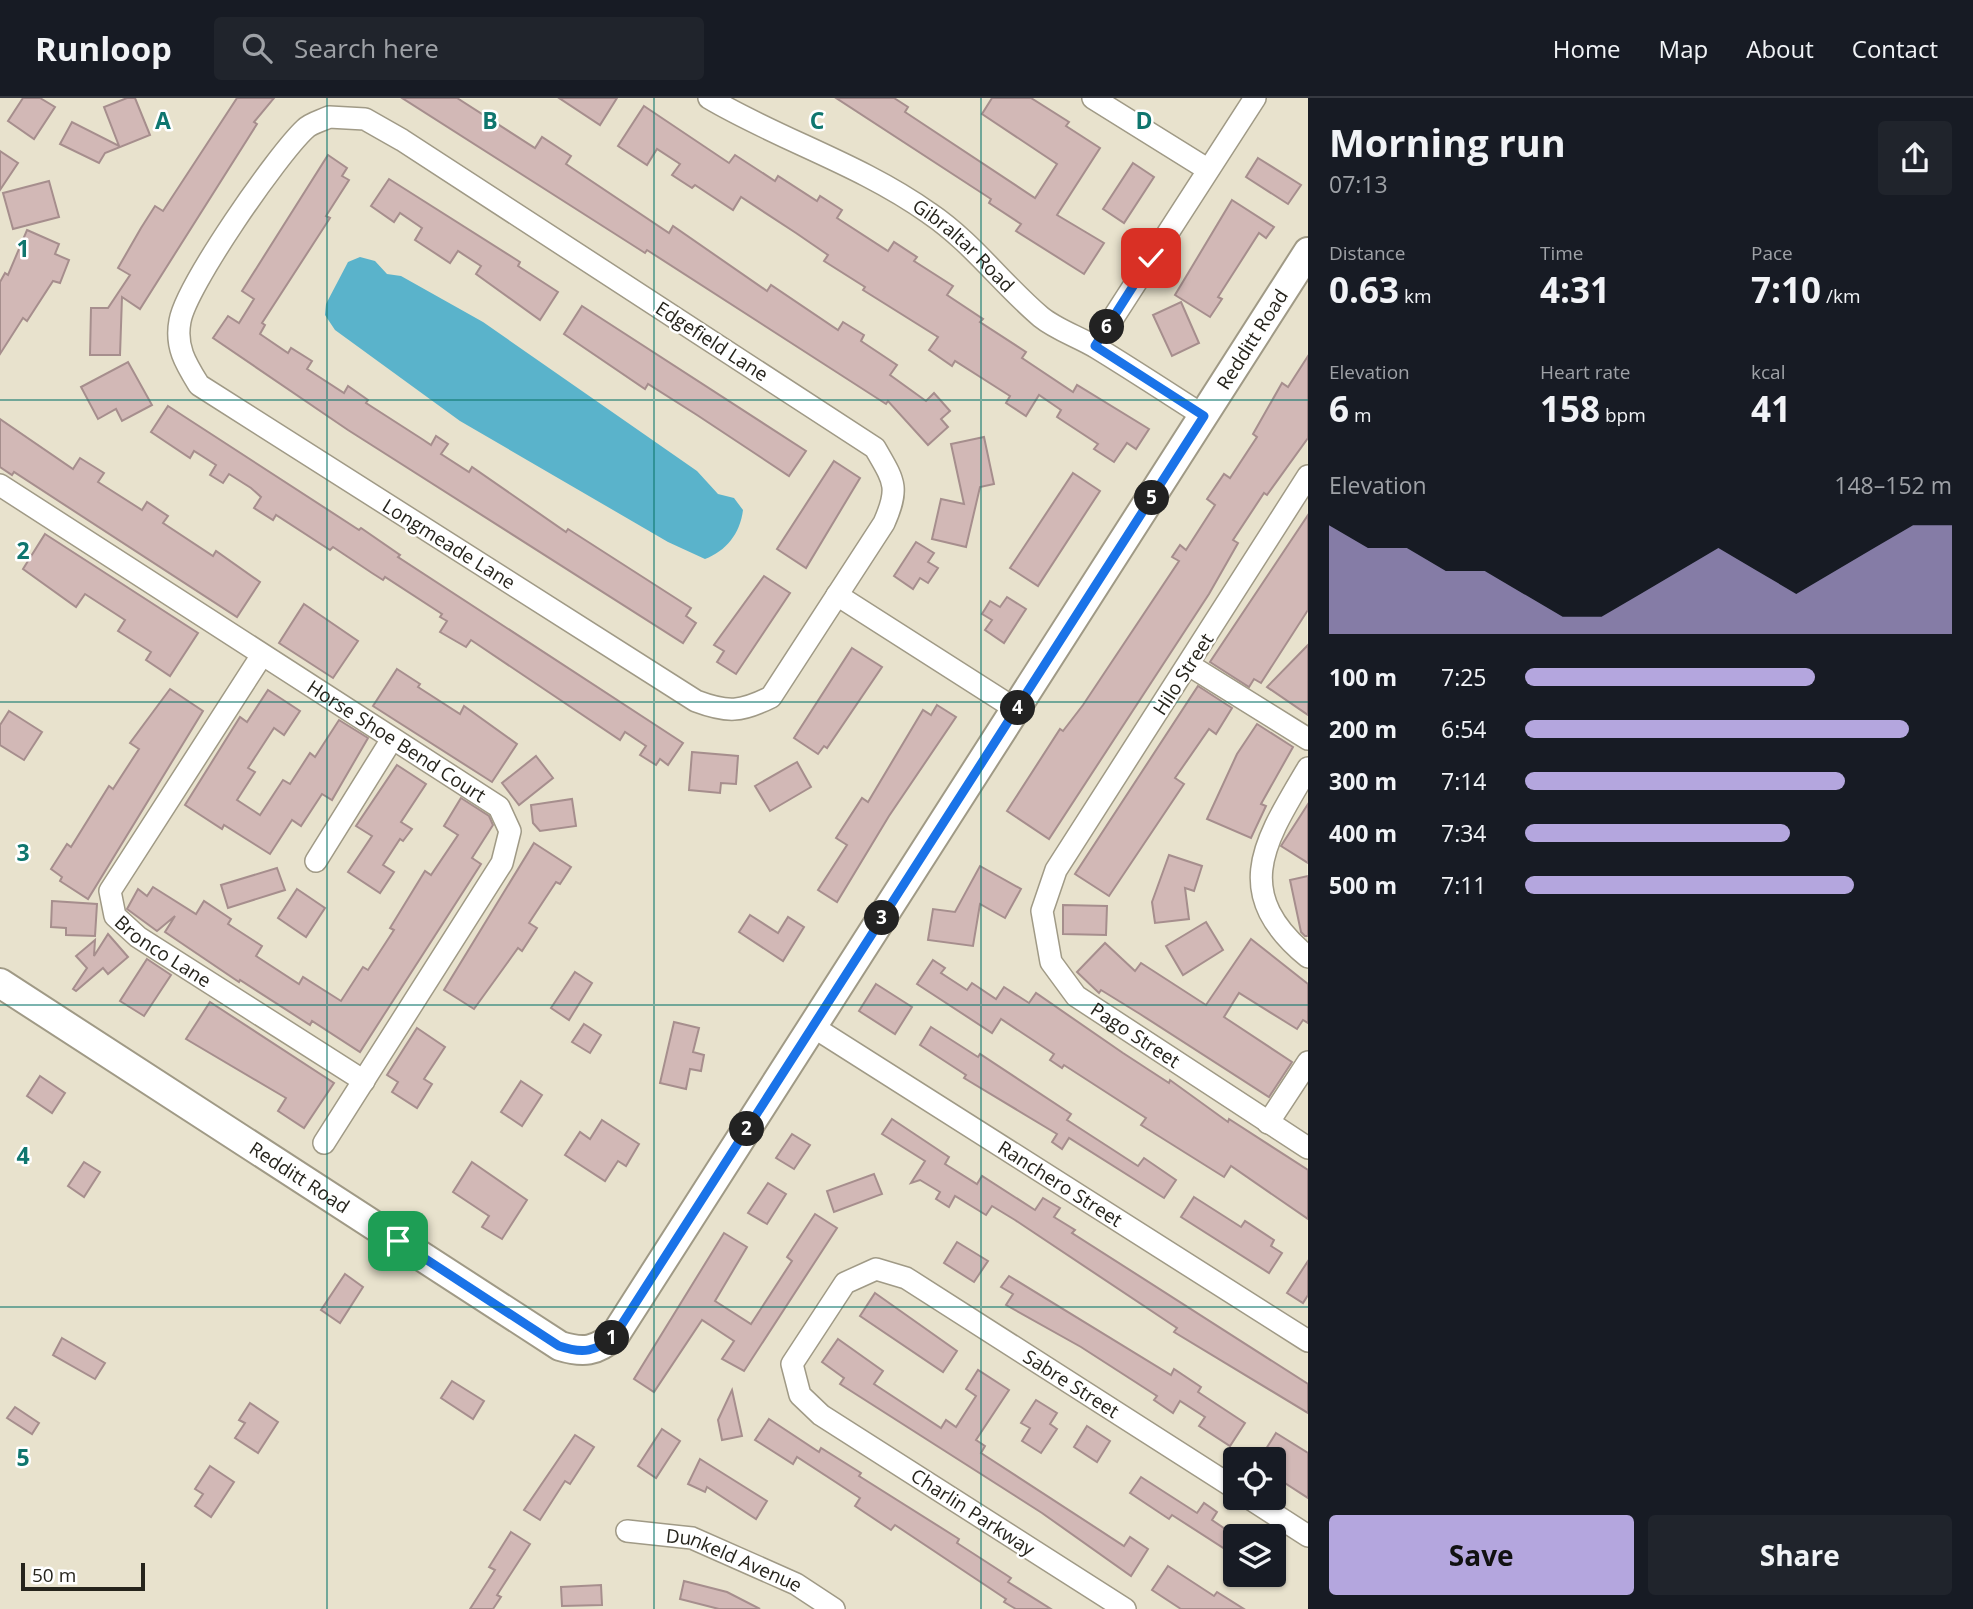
<!DOCTYPE html>
<meta charset="utf-8">
<style>
:root{--surface:#171b24;--page:#20242c;--text:#f1f3f6;--muted:#9ea1a6;--line:#363941;--accent:#b4a6de}
body{margin:0;font-family:"Open Sans",sans-serif;background:var(--page);color:var(--text);height:100vh;display:flex;flex-direction:column;font-size:26px;white-space:nowrap}
*{box-sizing:border-box;margin:0}
p{font-size:23px;color:var(--muted)}
.icon{flex:none;width:38px;height:38px;fill:none;stroke:currentColor;stroke-width:2;stroke-linecap:round;stroke-linejoin:round}
.map{position:relative;flex:1;overflow:hidden}
.panel{display:flex;flex-direction:column;background:var(--surface);width:665px}
.panel>*{flex:none}
.fabs{position:absolute;left:1223px;top:1349px;display:grid;gap:14px}
.fabs a{display:grid;place-items:center;width:63px;height:63px;border-radius:7px;background:var(--surface);box-shadow:0 2px 5px #0004;font-size:35px}
.scale{position:absolute;left:21px;bottom:18px;width:124px;box-sizing:border-box;padding-left:7px;border:4px solid #26241c;border-top:0;font-size:19px;line-height:24px;white-space:nowrap;color:#26241c;-webkit-text-stroke:5px #fff;paint-order:stroke}
.pin{position:absolute;display:grid;place-items:center;width:60px;height:60px;color:#fff;margin:-30px;border-radius:14px;box-shadow:0 4px 10px #0006}
.km{position:absolute;width:35px;height:35px;margin:-18px;border-radius:50%;background:#222;color:#fff;font-size:19px;line-height:35px;text-align:center}
.round{display:grid;place-items:center;flex:none;width:74px;height:74px;border-radius:7px;background:var(--page)}
.headline{display:flex;align-items:center;justify-content:space-between;height:119px;padding:0 21px}
h1{font-size:38px;font-weight:700;line-height:52px}
.metrics{display:grid;grid-template-columns:repeat(3,1fr);gap:10px;height:119px;padding:7px 21px}
.metrics div{display:grid;align-content:center}
.metrics b{font-size:35px;font-weight:700}
.metrics small{font-size:19px;font-weight:400}
.metrics p{font-size:19px}
.chart{height:196px;padding:14px 21px}
.chart p{display:flex;justify-content:space-between}
.chart svg{width:100%;height:126px;margin-top:7px;fill:var(--accent);opacity:.7}
.primary-button{display:flex;gap:14px;margin-top:auto;padding:14px 21px}
.primary-button a{flex:1;height:80px;border-radius:7px;background:var(--accent);color:#111;font-size:28px;font-weight:700;line-height:80px;text-align:center}
.primary-button a+a{background:var(--page);color:var(--text)}
ul{padding:0 21px;list-style:none;font-size:23px}
li{display:grid;grid-template-columns:112px 84px 1fr;align-items:center;height:52px}
li i{height:18px;border-radius:9px;background:var(--accent)}
header{display:flex;align-items:center;gap:42px;box-sizing:border-box;height:98px;padding:0 35px;background:var(--surface);border-bottom:2px solid var(--line)}
header strong{font-size:33px}
nav{display:flex;gap:38px;margin-inline-start:auto;font-size:24px}
.search{width:490px;height:63px;background:var(--page);display:flex;align-items:center;gap:18px;box-sizing:border-box;padding:0 24px;border-radius:7px;color:var(--muted);font-size:26px}
main{display:flex;flex:1;min-height:0}
.map>svg:first-child{display:block}
.water{fill:#5ab3cb}
.building{fill:#d2b8b6;stroke:#a68e8d;stroke-width:2}
.lines{fill:none;stroke-linecap:round;stroke-linejoin:round}
.street-casing{stroke:#a09a86;stroke-width:24}
.secondary-casing{stroke:#a09a86;stroke-width:32}
.street{stroke:#fff;stroke-width:21}
.secondary{stroke:#fff;stroke-width:28}
.route-casing{stroke:#fff;stroke-width:14}
.route{stroke:#1a73e8;stroke-width:9}
.grid{fill:none;stroke:#0f766e;stroke-width:2;stroke-opacity:0.55}
.labels{text-anchor:middle;stroke-width:5;stroke-linejoin:round;paint-order:stroke}
.street-label{font-size:19px;fill:#26241c;stroke:#fff}
.grid-label{font-size:23px;text-anchor:middle;font-weight:bold;fill:#0f766e;stroke:#fff;stroke-width:5;stroke-linejoin:round;paint-order:stroke}
</style>
<header>
<strong>Runloop</strong>
<div class="search"><svg class="icon" aria-label="search" viewBox="0 0 24 24"><circle cx="10" cy="10" r="6"/><path d="M15 15l6 6"/></svg>Search here</div>
<nav><a>Home</a><a>Map</a><a>About</a><a>Contact</a></nav>
</header>
<main>
<div class="map">
<svg width="1308" height="1511" viewBox="0 0 1308 1511">
<rect width="100%" height="100%" fill="#e8e2cd"/>
<path class="water" d="M360 159 375 163 387 176 401 178 483 224 697 373 718 396 734 400 743 412C740 436 726 453 705 461L668 444 460 323 335 232 325 217 326 206 348 164Z"/>
<g class="building">
<path d="M23 0H40L55 9 34 41 8 23Z"/>
<path d="M127 0H135L150 37 105 55 99 65 60 46 72 24 119 48 104 9Z"/>
<path d="M237 0H274L254 24 257 26 140 211 122 199 120 257H90L91 210H108L130 177 118 170 141 130 155 108 163 113Z"/>
<path d="M402 0H457L535 50 542 39 571 58 566 66 669 135 673 128 767 193 771 187 838 232 843 224 864 237 861 243 897 267 890 277 926 303 934 295 950 313 941 321 948 329 928 347 888 303 886 306 647 152 645 155Z"/>
<path d="M559 0H617L600 27Z"/>
<path d="M836 0H894L908 9 905 14 1035 100 1057 66 982 16 992 0H1031L1069 24 1066 28 1100 50 1057 117 1104 145 1084 176 1016 133 1021 126 989 105 991 101Z"/>
<path d="M644 8 729 65 735 57 775 83 778 78 817 103 820 98 842 112 837 120 888 153 894 144 917 159 914 163 953 188 947 197 983 221 980 224 1026 254 1022 260 1073 294 1077 287 1149 331 1136 351 1127 345 1114 364 1094 351 1098 346 1057 319 1061 312 1039 297 1026 318 1006 305 1010 298 955 263 952 268 929 252 938 239 863 192 865 189 824 163 828 157 796 135 741 99 733 112 695 87 692 90 672 77 680 66 657 51 647 67 618 48Z"/>
<path d="M0 53 18 65 0 92Z"/>
<path d="M328 57 347 70 342 78 349 82 326 118 330 120 262 225 265 227 260 236 288 255 291 250 312 263 307 271 344 295 348 288 368 302 366 305 422 341 431 347 436 338 448 346 441 356 469 374 472 369 566 434 568 431 691 510 686 518 696 525 683 545 348 332 213 240 228 218 239 225 254 201 242 193Z"/>
<path d="M1258 60 1301 87 1288 106 1246 79Z"/>
<path d="M1133 65 1154 79 1124 125 1103 111Z"/>
<path d="M389 81 520 164 518 168 558 194 540 222 476 176 481 168 458 153 450 165 415 142 422 130 400 115 394 124 371 108Z"/>
<path d="M49 83 59 119 13 131 3 95Z"/>
<path d="M1232 102 1274 129 1266 140 1259 135 1218 199 1222 201 1210 219 1175 197Z"/>
<path d="M27 132 59 146 55 156 69 162 60 185 53 183 27 223 23 220 0 256V184L5 175 8 177Z"/>
<path d="M1181 204 1199 245 1172 258 1153 217Z"/>
<path d="M582 208 806 353 789 378 697 317 648 286 645 291 564 236Z"/>
<path d="M1308 258V340L1267 397 1264 395 1233 442 1238 445 1209 496 1049 741 1007 713 1060 631 1063 633 1083 607 1179 463 1172 459 1180 447 1186 452 1215 407 1207 401 1224 376 1230 380 1257 339 1253 336 1282 285 1288 289Z"/>
<path d="M128 264 152 307 122 323 116 311 98 321 81 289Z"/>
<path d="M168 308 359 432 361 430 400 457 398 459 683 645 668 667 660 661 656 667 640 657 646 648 625 634 620 642 471 542 466 549 440 534 447 523 440 519 442 516 385 479 383 482 372 475 333 449 330 452 276 417 273 422 254 410 261 399 251 390 229 376 223 385 210 377 216 367 194 353 190 360 151 334Z"/>
<path d="M0 321 73 371 80 360 104 375 98 384 142 412 147 404 168 418 163 425 213 458 216 453 260 484 237 519 14 374 12 377 0 369Z"/>
<path d="M984 339 994 386 980 389 966 449 932 441 941 401 964 406 951 346Z"/>
<path d="M834 363 860 380 806 470 777 451Z"/>
<path d="M1073 375 1100 393 1038 488 1010 470Z"/>
<path d="M1308 417V512L1261 585 1254 581 1249 589 1210 564Z"/>
<path d="M45 436 198 535 170 578 146 562 151 554 118 533 125 522 85 496 76 509 23 471Z"/>
<path d="M916 444 934 455 928 464 938 470 928 485 920 480 913 491 894 478Z"/>
<path d="M764 478 790 495 736 576 717 564 724 553 714 547Z"/>
<path d="M1007 499 1026 511 1004 545 985 532 992 522 982 516 990 503 1000 509Z"/>
<path d="M304 506 358 543 333 580 279 545Z"/>
<path d="M1308 547V617L1267 589Z"/>
<path d="M852 550 882 569 827 650 824 648 818 656 794 640Z"/>
<path d="M397 571 420 586 418 589 460 616 464 608 517 646 492 684 373 608Z"/>
<path d="M1198 588 1232 610 1216 636 1209 631 1175 680 1184 686 1109 798 1075 776Z"/>
<path d="M170 591 203 613 88 801 60 783 62 779 51 771 67 746 71 749 109 688 113 691 139 651 130 645Z"/>
<path d="M268 592 300 613 284 637 274 630 248 670 255 674 237 702 260 717 283 682 290 686 310 655 315 659 339 622 368 640 332 702 322 696 301 728 292 722 270 756 224 727 222 731 185 707 240 619 247 624Z"/>
<path d="M937 607 956 619 889 718 837 804 818 792 847 747 836 740 862 700 868 704 923 612 931 617Z"/>
<path d="M9 613 42 634 24 662 0 647V627Z"/>
<path d="M1257 626 1293 649 1261 706 1266 708 1251 740 1207 721 1237 656Z"/>
<path d="M692 654 738 658 736 686 721 685 720 695 689 692Z"/>
<path d="M536 658 553 680 519 707 502 685Z"/>
<path d="M797 664 811 689 770 713 755 688Z"/>
<path d="M397 667 426 686 401 724 412 731 403 743 400 741 383 767 394 774 380 795 348 774 372 738 356 728Z"/>
<path d="M461 700 489 718 493 727 472 760 481 766 360 954 312 923 310 927 240 882 239 884 165 834 175 818 157 833 127 811 138 791 147 798 153 789 196 816 204 803 231 821 228 826 262 848 256 858 299 886 303 879 341 903 363 869 368 872 394 832 390 830 425 773 431 777 458 737 444 728Z"/>
<path d="M572 701 576 728 540 733 533 725 531 707Z"/>
<path d="M1308 706V765L1281 748Z"/>
<path d="M534 745 571 769 560 786 556 784 529 825 537 830 522 853 518 850 474 911 444 892Z"/>
<path d="M1169 757 1202 768 1194 793 1185 790 1189 821 1155 825 1152 804Z"/>
<path d="M980 768 1021 791 1005 820 980 806 973 848 928 842 933 811 955 814Z"/>
<path d="M277 770 285 792 228 810 221 787Z"/>
<path d="M1308 778V838H1305L1301 834 1290 782Z"/>
<path d="M297 791 325 810 306 839 278 820Z"/>
<path d="M52 803 97 806 95 838 66 837V830L51 829Z"/>
<path d="M1063 807 1107 808 1106 837 1063 836Z"/>
<path d="M750 817 778 835 788 819 804 829 783 863 739 834Z"/>
<path d="M1206 824 1223 852 1183 877 1166 848Z"/>
<path d="M108 836 128 859 108 876 103 870 76 893 73 891 87 870 76 858 95 842 94 858Z"/>
<path d="M1251 841 1308 886V925L1303 922 1297 931 1239 895 1224 919 1292 964 1269 999 1140 916 1101 892 1099 895 1077 874 1105 845 1135 873 1141 865 1206 907Z"/>
<path d="M147 861 171 877 144 918 120 903Z"/>
<path d="M933 862 945 870 941 875 967 892 972 885 996 901 1004 889 1029 905 1036 895 1123 955 1169 985 1170 982 1228 1024 1229 1021 1308 1072V1121L1231 1068 1224 1079 1157 1037 1141 1027 1146 1020 1064 967 1062 970 1050 962 1054 956 1001 921 992 935 917 886Z"/>
<path d="M575 874 592 885 569 922 551 910Z"/>
<path d="M876 886 912 909 895 936 859 913Z"/>
<path d="M210 904 334 985 304 1030 278 1013 286 1000 186 941Z"/>
<path d="M674 924 699 930 693 954 704 957 701 973 690 971 686 991 660 985Z"/>
<path d="M584 926 601 937 590 955 572 944Z"/>
<path d="M931 929 978 959 980 956 1071 1016 1067 1022 1138 1068 1144 1060 1176 1082 1164 1100 1069 1040 1062 1051 1052 1044 1057 1036 964 980 966 977 920 947Z"/>
<path d="M417 930 445 949 424 981 432 986 417 1010 392 994 398 984 387 977Z"/>
<path d="M40 978 65 995 52 1015 27 998Z"/>
<path d="M521 983 542 997 522 1028 501 1014Z"/>
<path d="M892 1021 949 1059 945 1066 977 1086 982 1078 1035 1112 1043 1100 1060 1110 1054 1119 1075 1132 1072 1135 1308 1286V1315L1174 1234 1177 1230 1015 1122 992 1108 986 1117 955 1098 949 1109 936 1101 940 1094 920 1082 911 1085 925 1063 882 1036Z"/>
<path d="M602 1022 639 1046 626 1068 618 1063 605 1083 565 1057 580 1034 590 1041Z"/>
<path d="M792 1036 810 1047 794 1071 776 1060Z"/>
<path d="M84 1064 100 1074 84 1099 68 1088Z"/>
<path d="M472 1064 527 1102 502 1141 482 1129 489 1118 453 1094Z"/>
<path d="M874 1076 882 1096 834 1114 827 1093Z"/>
<path d="M768 1085 786 1096 767 1126 748 1115Z"/>
<path d="M1194 1099 1241 1129 1245 1123 1274 1142 1271 1148 1282 1155 1269 1175 1181 1119Z"/>
<path d="M815 1116 837 1130 744 1273 722 1261 734 1243 702 1222 654 1294 634 1281 724 1135 747 1149 715 1203 751 1226 792 1163 787 1159Z"/>
<path d="M957 1144 988 1163 974 1184 944 1165Z"/>
<path d="M1308 1163V1197L1303 1205 1287 1195Z"/>
<path d="M345 1176 363 1189 340 1225 321 1212Z"/>
<path d="M1009 1178 1171 1277 1174 1271 1201 1289 1198 1294 1245 1325 1230 1348 1199 1328 1205 1319 1180 1303 1173 1315 1154 1302 1157 1298 1081 1249 1006 1207 1013 1196 1001 1189Z"/>
<path d="M875 1195 957 1253 943 1274 860 1218Z"/>
<path d="M62 1240 105 1265 95 1281 53 1257Z"/>
<path d="M838 1241 883 1273 874 1286 941 1330 946 1322 956 1329 976 1298 966 1291 978 1272 1009 1292 976 1342 985 1348 981 1355 1124 1448 1130 1439 1148 1451 1131 1478 1042 1415 840 1286 844 1280 822 1264Z"/>
<path d="M452 1283 484 1303 473 1321 441 1300Z"/>
<path d="M732 1292 742 1338 722 1342 718 1322Z"/>
<path d="M1036 1302 1057 1315 1050 1326 1057 1331 1041 1355 1022 1343 1030 1330 1021 1325Z"/>
<path d="M250 1305 278 1324 258 1355 235 1340 245 1325 239 1322Z"/>
<path d="M15 1309 39 1325 32 1336 7 1320Z"/>
<path d="M769 1321 819 1354 821 1350 861 1375 859 1378 959 1441 957 1445 1011 1480 1008 1484 1051 1511H1016L1004 1504 1006 1501 895 1427 891 1432 855 1408 860 1400 797 1359 793 1366 755 1342Z"/>
<path d="M1087 1328 1110 1343 1097 1364 1074 1349Z"/>
<path d="M662 1331 680 1343 656 1380 638 1368Z"/>
<path d="M1276 1335 1308 1355V1400L1274 1378V1362H1259Z"/>
<path d="M575 1337 594 1349 570 1386 565 1383 540 1422 524 1412Z"/>
<path d="M700 1361 767 1403 756 1421 707 1389 705 1394 688 1386Z"/>
<path d="M210 1368 234 1384 211 1419 195 1408 203 1396 195 1391Z"/>
<path d="M1141 1379 1197 1415 1204 1405 1217 1414 1212 1422 1234 1437 1225 1451 1172 1417 1169 1421 1130 1395Z"/>
<path d="M511 1434 530 1446 497 1497 501 1499 493 1511H470L495 1472 489 1469Z"/>
<path d="M1168 1468 1214 1498 1217 1494 1244 1511H1181L1152 1492Z"/>
<path d="M684 1483 727 1494 760 1511H719L680 1501Z"/>
<path d="M601 1487 602 1507 562 1508 561 1489Z"/>
</g>
<g class="lines">
<defs>
<g id="street">
<path id="s1" d="M709 0C780 42 860 66 929 115 972 144 1002 186 1041 219 1057 232 1079 239 1097 250 1133 272 1168 295 1204 318"/>
<path d="M1093 0 1207 71"/>
<path d="M329 19 365 21 402 42 875 350C894 383 900 389 884 425L771 599C741 614 728 615 696 603L199 287C186 266 175 249 180 223 186 188 277 57 305 31 311 25 321 23 329 19Z"/>
<path d="M1095 248 1255 0"/>
<path id="s2" d="M1308 378 1056 772 1042 813 1051 864 1076 898 1308 1050"/>
<path id="s3" d="M0 387 499 709 510 733 502 765 324 1045"/>
<path d="M837 497 1017 612"/>
<path id="s4" d="M262 557 110 793 115 818 138 839 364 983"/>
<path d="M1189 567 1308 641"/>
<path d="M1308 670C1265 743 1229 794 1308 859"/>
<path d="M316 763 392 641"/>
<path id="s5" d="M812 928 1308 1243"/>
<path d="M1268 1025 1308 964"/>
<path d="M1249 1400 1308 1438"/>
<path id="s6" d="M627 1433 692 1440 796 1486 834 1511"/>
<path id="s7" d="M1125 1511 821 1317 800 1297 792 1266 845 1185 876 1171 906 1180 1236 1391"/>
</g>
<g id="secondary">
<path id="s8" d="M0 885 560 1248C583 1255 596 1254 615 1237L1308 154"/>
</g>
</defs>
<use href="#street" class="street-casing"/>
<use href="#secondary" class="secondary-casing"/>
<use href="#street" class="street"/>
<use href="#secondary" class="secondary"/>
</g>
<g class="lines">
<defs>
<path id="route" d="M398 1143 559 1248C583 1256 596 1254 615 1237L1204 318 1095 248 1151 160"/>
</defs>
<use href="#route" class="route-casing"/>
<use href="#route" class="route"/>
</g>
<path class="grid" d="M327 0V1511M654 0V1511M981 0V1511M0 302H1308M0 604H1308M0 907H1308M0 1209H1308"/>
<g class="labels">
<g class="street-label">
<text dy="7" stroke="none"><textPath href="#s1" startOffset="296">Gibraltar Road</textPath></text>
<text dy="7" stroke="none"><textPath href="#s8" startOffset="1909">Redditt Road</textPath></text>
<text transform="translate(712 243) rotate(33)" y="7">Edgefield Lane</text>
<text transform="translate(449 446) rotate(32)" y="7">Longmeade Lane</text>
<text transform="translate(1183 576) rotate(-57)" y="7">Hilo Street</text>
<text dy="7" stroke="none"><textPath href="#s3" startOffset="472">Horse Shoe Bend Court</textPath></text>
<text dy="7" stroke="none"><textPath href="#s4" startOffset="366">Bronco Lane</textPath></text>
<text dy="7" stroke="none"><textPath href="#s2" startOffset="676">Pago Street</textPath></text>
<text dy="7" stroke="none"><textPath href="#s8" startOffset="357">Redditt Road</textPath></text>
<text dy="7" stroke="none"><textPath href="#s5" startOffset="294">Ranchero Street</textPath></text>
<text dy="7" stroke="none"><textPath href="#s7" startOffset="780">Sabre Street</textPath></text>
<text transform="translate(973 1414) rotate(33)" y="7">Charlin Parkway</text>
<text dy="7" stroke="none"><textPath href="#s6" startOffset="112">Dunkeld Avenue</textPath></text>
</g>
</g>
<g class="grid-label">
<text x="163" y="31">A</text>
<text x="490" y="31">B</text>
<text x="817" y="31">C</text>
<text x="1144" y="31">D</text>
<text x="23" y="159">1</text>
<text x="23" y="461">2</text>
<text x="23" y="763">3</text>
<text x="23" y="1066">4</text>
<text x="23" y="1368">5</text>
</g>
</svg>
<div class="fabs">
<a><svg class="icon" aria-label="locate" viewBox="0 0 24 24"><circle cx="12" cy="12" r="6"/><path d="M12 2v4M12 18v4M2 12h4M18 12h4"/></svg></a>
<a><svg class="icon" aria-label="layers" viewBox="0 0 24 24"><path d="M12 4l9 5-9 5-9-5zM3 14l9 5 9-5"/></svg></a>
</div>
<div class="scale">50 m</div>
<div class="pin" style="left:398px;top:1143px;background:#1e9e55"><svg class="icon" aria-label="arrive" viewBox="0 0 24 24"><path d="M6 21V4h12l-3 4 3 4H6"/></svg></div>
<div class="pin" style="left:1151px;top:160px;background:#d93025"><svg class="icon" aria-label="check" viewBox="0 0 24 24"><path d="M5 12l5 5 9-10"/></svg></div>
<b class="km" style="left:612px;top:1240px">1</b>
<b class="km" style="left:747px;top:1031px">2</b>
<b class="km" style="left:882px;top:820px">3</b>
<b class="km" style="left:1018px;top:610px">4</b>
<b class="km" style="left:1152px;top:400px">5</b>
<b class="km" style="left:1107px;top:229px">6</b>
</div>
<section class="panel">
<div class="headline"><div><h1>Morning run</h1><p>07:13</p></div><a class="round"><svg class="icon" aria-label="share" viewBox="0 0 24 24"><path d="M12 15V3M7 8l5-5 5 5M5 13v7h14v-7"/></svg></a></div>
<div class="metrics">
<div><p>Distance</p><b>0.63<small> km</small></b></div>
<div><p>Time</p><b>4:31</b></div>
<div><p>Pace</p><b>7:10<small> /km</small></b></div>
</div>
<div class="metrics">
<div><p>Elevation</p><b>6<small> m</small></b></div>
<div><p>Heart rate</p><b>158<small> bpm</small></b></div>
<div><p>kcal</p><b>41</b></div>
</div>
<div class="chart"><p><span>Elevation</span>148–152 m</p>
<svg viewBox="0 0 160 44" preserveAspectRatio="none"><path d="M0 44V6L10 14L20 14L30 22L40 22L50 30L60 38L70 38L80 30L90 22L100 14L110 22L120 30L130 22L140 14L150 6L160 6V44z"/></svg>
</div>
<ul>
<li><b>100 m</b>7:25<i style="width:68%"></i></li>
<li><b>200 m</b>6:54<i style="width:90%"></i></li>
<li><b>300 m</b>7:14<i style="width:75%"></i></li>
<li><b>400 m</b>7:34<i style="width:62%"></i></li>
<li><b>500 m</b>7:11<i style="width:77%"></i></li>
</ul>
<div class="primary-button"><a>Save</a><a>Share</a></div>
</section>
</main>
